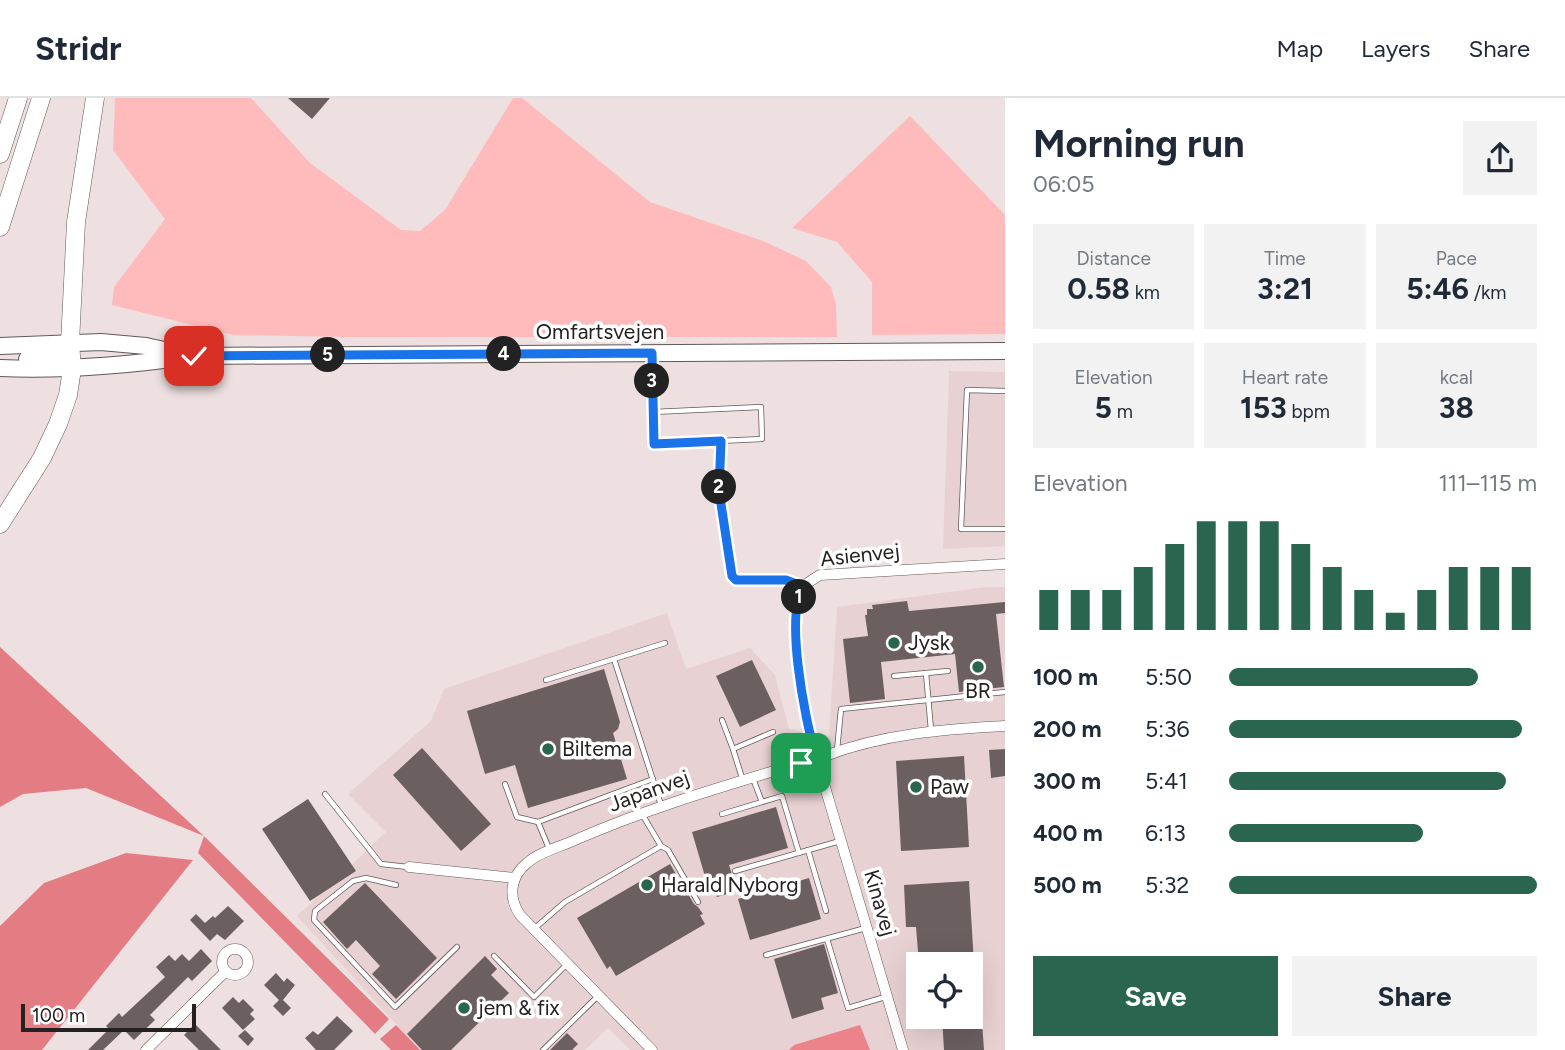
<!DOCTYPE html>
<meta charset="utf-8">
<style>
:root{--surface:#fff;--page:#f2f2f3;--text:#1f2937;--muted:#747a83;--line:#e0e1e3;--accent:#29654f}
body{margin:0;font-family:Figtree,sans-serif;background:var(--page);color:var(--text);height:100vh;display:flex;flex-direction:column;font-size:26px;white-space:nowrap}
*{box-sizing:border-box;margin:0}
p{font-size:23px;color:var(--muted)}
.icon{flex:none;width:38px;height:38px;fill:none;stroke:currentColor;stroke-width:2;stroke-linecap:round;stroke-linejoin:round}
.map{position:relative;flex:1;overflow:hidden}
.sheet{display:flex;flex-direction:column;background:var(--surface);width:560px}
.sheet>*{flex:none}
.controls{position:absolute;left:906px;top:854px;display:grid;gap:14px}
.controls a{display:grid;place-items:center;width:77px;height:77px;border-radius:0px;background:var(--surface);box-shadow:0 7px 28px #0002;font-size:35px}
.scale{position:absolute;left:21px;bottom:18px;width:175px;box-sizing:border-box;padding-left:7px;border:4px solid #262121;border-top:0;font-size:19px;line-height:24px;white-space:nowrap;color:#262121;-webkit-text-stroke:5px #fff;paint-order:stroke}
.pin{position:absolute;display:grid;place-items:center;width:60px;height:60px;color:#fff;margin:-30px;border-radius:14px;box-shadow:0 4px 10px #0006}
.km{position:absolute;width:35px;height:35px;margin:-18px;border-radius:50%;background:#222;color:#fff;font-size:19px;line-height:35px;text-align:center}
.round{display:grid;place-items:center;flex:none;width:74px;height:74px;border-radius:0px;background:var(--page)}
.head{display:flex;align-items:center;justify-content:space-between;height:119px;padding:0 28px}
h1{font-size:38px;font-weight:700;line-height:52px}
.figures{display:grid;grid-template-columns:repeat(3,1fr);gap:10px;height:119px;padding:7px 28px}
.figures div{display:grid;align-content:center;border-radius:0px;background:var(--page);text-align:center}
.figures b{font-size:30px;font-weight:700}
.figures small{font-size:19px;font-weight:400}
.figures p{font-size:19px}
.chart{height:196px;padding:14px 28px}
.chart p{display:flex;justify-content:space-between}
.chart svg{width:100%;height:126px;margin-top:7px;stroke:var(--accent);stroke-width:6}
.cta{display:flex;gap:14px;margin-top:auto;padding:14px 28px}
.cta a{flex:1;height:80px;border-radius:0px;background:var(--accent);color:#fff;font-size:28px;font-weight:700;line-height:80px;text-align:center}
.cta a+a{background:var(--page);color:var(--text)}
ul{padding:0 28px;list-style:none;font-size:23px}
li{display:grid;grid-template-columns:112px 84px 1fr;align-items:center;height:52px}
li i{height:18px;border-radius:9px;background:var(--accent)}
header{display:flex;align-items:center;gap:42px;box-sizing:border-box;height:98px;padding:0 35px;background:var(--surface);border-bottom:2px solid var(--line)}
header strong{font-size:33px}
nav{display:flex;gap:38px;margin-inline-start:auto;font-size:24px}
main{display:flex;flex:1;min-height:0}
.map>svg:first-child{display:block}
.built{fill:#e8d1d2;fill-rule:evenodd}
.green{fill:#ffbabc}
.forest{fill:#e37c83}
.water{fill:#ec838a}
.building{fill:#6b5f60}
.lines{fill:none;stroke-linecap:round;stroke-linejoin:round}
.service-casing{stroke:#635858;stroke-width:6}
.minor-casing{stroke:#635858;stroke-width:11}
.primary-casing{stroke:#635858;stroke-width:18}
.motorway-casing{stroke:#635858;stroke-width:19}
.service{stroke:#fff;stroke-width:4.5}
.minor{stroke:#fff;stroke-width:10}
.primary{stroke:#fff;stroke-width:16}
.motorway{stroke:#fff;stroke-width:18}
.route-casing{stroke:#fff;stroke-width:14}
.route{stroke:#1a73e8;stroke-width:9}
.poi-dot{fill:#29654f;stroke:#fff;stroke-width:2.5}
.labels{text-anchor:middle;stroke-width:7;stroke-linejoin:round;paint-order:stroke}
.street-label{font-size:21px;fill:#262121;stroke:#fff}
.poi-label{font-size:21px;fill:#262121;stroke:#fff;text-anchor:start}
</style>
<header>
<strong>Stridr</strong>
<nav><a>Map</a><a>Layers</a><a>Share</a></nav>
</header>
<main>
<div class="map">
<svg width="1005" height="952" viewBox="0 0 1005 952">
<rect width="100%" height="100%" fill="#eee0e0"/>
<g class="built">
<path d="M949 273 1005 274V448L943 451Z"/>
<path d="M986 489H1005V952H630L608 930 585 952H420L297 818 386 734 348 696 431 623 444 591 667 515 686 571 750 550 775 577 789 631 829 638 837 509ZM919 866H971V919H919Z"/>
</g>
<g class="green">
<path d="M115 0H251L310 65 401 132 420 133 445 112 513 0H522L650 104 763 143 806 163 831 189 836 206 837 239H346L233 237 112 207 114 189 165 121 113 52Z"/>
<path d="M910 18 1005 117V236L872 237V184L837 144 792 130Z"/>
</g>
<g class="forest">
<path d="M0 549 204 738 389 921 375 936 198 755 204 738 86 690 23 696 0 709Z"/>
<path d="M126 755 193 762 42 952H0V828L44 785Z"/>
<path d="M396 927 420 952H391L380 941Z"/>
</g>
<path class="water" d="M860 927 870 952H789L794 947Z"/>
<g class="building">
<path d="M288 0H330L312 21Z"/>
<path d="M907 503 909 513 1005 504V515L996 516 1004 589 959 594 955 556 881 564 885 601 850 605 843 541 868 538 865 517H867V511H873L872 507Z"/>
<path d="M752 562 776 612 740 629 716 578Z"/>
<path d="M604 571 620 624 618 631 613 635 627 681 528 710 515 667 485 676 467 613Z"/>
<path d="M422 650 491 726 461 753 393 677Z"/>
<path d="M1005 651V678L991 680 989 652Z"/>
<path d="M964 658 969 749 901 753 896 663Z"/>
<path d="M308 701 356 773 310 803 262 731Z"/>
<path d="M776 709 788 750 729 767 737 793 717 799 704 775 692 734Z"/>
<path d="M670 766 694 806 698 809 703 816 700 817 705 826 616 878 610 868 607 871 577 820Z"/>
<path d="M809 780 821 821 750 842 738 801Z"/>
<path d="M969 783 974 866H919L916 829H906L904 787Z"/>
<path d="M365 785 437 860 396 901 372 876 380 868 356 842 347 851 323 824Z"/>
<path d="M228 808 244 823 225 842 217 836 210 843 190 822 196 816 205 825 213 818 215 820Z"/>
<path d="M824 846 838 895 821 900 824 911 792 921 774 861Z"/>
<path d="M201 851 212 863 192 883 188 879 150 917 155 922 134 942 124 932 103 952H88L109 931 106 928 119 915 122 919 165 879 156 869 169 857 175 863 182 856 189 863Z"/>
<path d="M485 858 497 871 491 877 509 895 451 952H422L407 936Z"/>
<path d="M276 875 284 884 287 880 295 887 283 902 291 910 283 918 273 908 279 902 264 887Z"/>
<path d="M233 899 239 905 243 901 254 912 250 916 255 921 243 932 222 910Z"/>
<path d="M981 910 984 952H944L942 919H971V911Z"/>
<path d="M337 918 353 933 334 952H316L305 940 313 933 318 937Z"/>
<path d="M195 926 221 952H199L184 937Z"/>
<path d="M245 932 254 941 248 948 238 938Z"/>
<path d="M567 935 578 946 572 952H550Z"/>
</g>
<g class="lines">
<defs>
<g id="service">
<path d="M652 259 654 346 762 341 761 309 653 314"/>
<path d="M1005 293 967 292 961 431H1005"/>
<path d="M721 343 719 393 732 478 736 482H786L803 489"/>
<path d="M926 575 931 632"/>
<path d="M894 578 948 573"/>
<path d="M546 582 614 561"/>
<path d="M722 622 733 651"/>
<path d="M837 652 841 611 1005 594"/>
<path d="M752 678 762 704"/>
<path d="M742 680 733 651 773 634"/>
<path d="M505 686 517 719 538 724"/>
<path d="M325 696 381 766 408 769"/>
<path d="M661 707 614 561 665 545"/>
<path d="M722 716 782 698 799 755"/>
<path d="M661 748 668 752 698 804"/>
<path d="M808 752 826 813"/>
<path d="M550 753 538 724 653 681"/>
<path d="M735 773 840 743"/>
<path d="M396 787 366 780 353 783 315 813 314 822 395 909 457 849"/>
<path d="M535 830 565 804 661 748 642 716"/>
<path d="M827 841 848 910 885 899"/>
<path d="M766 857 866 830"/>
<path d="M494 858 534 899 567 866"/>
<path d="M543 952 598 898"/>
</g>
<g id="minor">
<path d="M814 651C803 613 799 577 797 538 797 524 794 508 800 495 804 486 812 482 820 477L1005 466"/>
<path d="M825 658C882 636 945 631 1005 628"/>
<path d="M819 669 903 952"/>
<path d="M409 769 515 780"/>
<circle cx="235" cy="864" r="13"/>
<path d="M146 952 226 873"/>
<path d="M652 952 520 817C508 799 510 779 527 765 539 754 560 749 575 742 650 709 728 687 807 663"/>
</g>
<g id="primary">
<path d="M0 248 101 244 146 248 182 256"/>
<path d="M27 261 57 257 70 245"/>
<path d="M0 270C65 273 130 267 194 258L1005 253"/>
</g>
<g id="motorway">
<path d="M0 56 18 0"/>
<path d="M0 129 41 0"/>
<path d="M0 426 42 360 58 326 68 297 72 271 70 245 76 124 95 0"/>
</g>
</defs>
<use href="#service" class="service-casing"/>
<use href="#minor" class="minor-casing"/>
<use href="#primary" class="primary-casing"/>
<use href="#motorway" class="motorway-casing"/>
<use href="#service" class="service"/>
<use href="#minor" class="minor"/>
<use href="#primary" class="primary"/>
<use href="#motorway" class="motorway"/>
</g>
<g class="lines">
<defs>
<path id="route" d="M194 258 652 255 654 346 721 343 719 393 732 478 736 482H786L804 489C784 513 805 621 814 651L808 656 807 663 801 665"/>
</defs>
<use href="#route" class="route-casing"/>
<use href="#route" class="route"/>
</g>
<g class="poi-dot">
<circle cx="894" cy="545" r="7"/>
<circle cx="978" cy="569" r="7"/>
<circle cx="548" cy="651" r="7"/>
<circle cx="916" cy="689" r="7"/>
<circle cx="647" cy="787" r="7"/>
<circle cx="464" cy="910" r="7"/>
</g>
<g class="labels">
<g class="street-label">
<text x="600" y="241">Omfartsvejen</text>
<text transform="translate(860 457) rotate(-6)" y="7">Asienvej</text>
<text transform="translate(649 693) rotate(-20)" y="7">Japanvej</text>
<text transform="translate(880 805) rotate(74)" y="7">Kinavej</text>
</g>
<g class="poi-label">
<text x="908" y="552">Jysk</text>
<text x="978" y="600" text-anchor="middle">BR</text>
<text x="562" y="658">Biltema</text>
<text x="930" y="696">Paw</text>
<text x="661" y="794">Harald Nyborg</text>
<text x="478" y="917">jem &amp; fix</text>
</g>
</g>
</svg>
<div class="controls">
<a><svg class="icon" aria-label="locate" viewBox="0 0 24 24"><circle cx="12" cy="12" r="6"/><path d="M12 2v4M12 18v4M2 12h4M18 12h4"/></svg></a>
</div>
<div class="scale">100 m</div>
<div class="pin" style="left:801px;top:665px;background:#1e9e55"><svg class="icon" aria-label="arrive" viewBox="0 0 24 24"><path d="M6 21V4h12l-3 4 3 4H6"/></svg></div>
<div class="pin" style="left:194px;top:258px;background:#d93025"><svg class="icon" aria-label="check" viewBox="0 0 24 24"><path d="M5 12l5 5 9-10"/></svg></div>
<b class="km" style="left:799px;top:499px">1</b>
<b class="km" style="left:719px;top:389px">2</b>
<b class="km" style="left:652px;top:283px">3</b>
<b class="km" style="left:504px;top:256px">4</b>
<b class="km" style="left:328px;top:257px">5</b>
</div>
<section class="sheet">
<div class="head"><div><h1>Morning run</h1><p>06:05</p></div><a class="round"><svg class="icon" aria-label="share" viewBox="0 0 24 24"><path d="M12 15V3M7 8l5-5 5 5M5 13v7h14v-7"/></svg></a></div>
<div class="figures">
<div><p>Distance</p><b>0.58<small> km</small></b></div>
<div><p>Time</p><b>3:21</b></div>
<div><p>Pace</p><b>5:46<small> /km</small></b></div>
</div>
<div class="figures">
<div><p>Elevation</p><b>5<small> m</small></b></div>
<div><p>Heart rate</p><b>153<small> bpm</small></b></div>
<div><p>kcal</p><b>38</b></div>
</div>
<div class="chart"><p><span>Elevation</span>111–115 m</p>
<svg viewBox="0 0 160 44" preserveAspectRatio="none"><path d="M5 44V30M15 44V30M25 44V30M35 44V22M45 44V14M55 44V6M65 44V6M75 44V6M85 44V14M95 44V22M105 44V30M115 44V38M125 44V30M135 44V22M145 44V22M155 44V22"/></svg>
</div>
<ul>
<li><b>100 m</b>5:50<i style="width:81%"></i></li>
<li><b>200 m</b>5:36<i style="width:95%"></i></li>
<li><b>300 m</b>5:41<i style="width:90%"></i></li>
<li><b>400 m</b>6:13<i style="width:63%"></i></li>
<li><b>500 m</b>5:32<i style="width:100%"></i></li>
</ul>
<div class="cta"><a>Save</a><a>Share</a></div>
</section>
</main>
